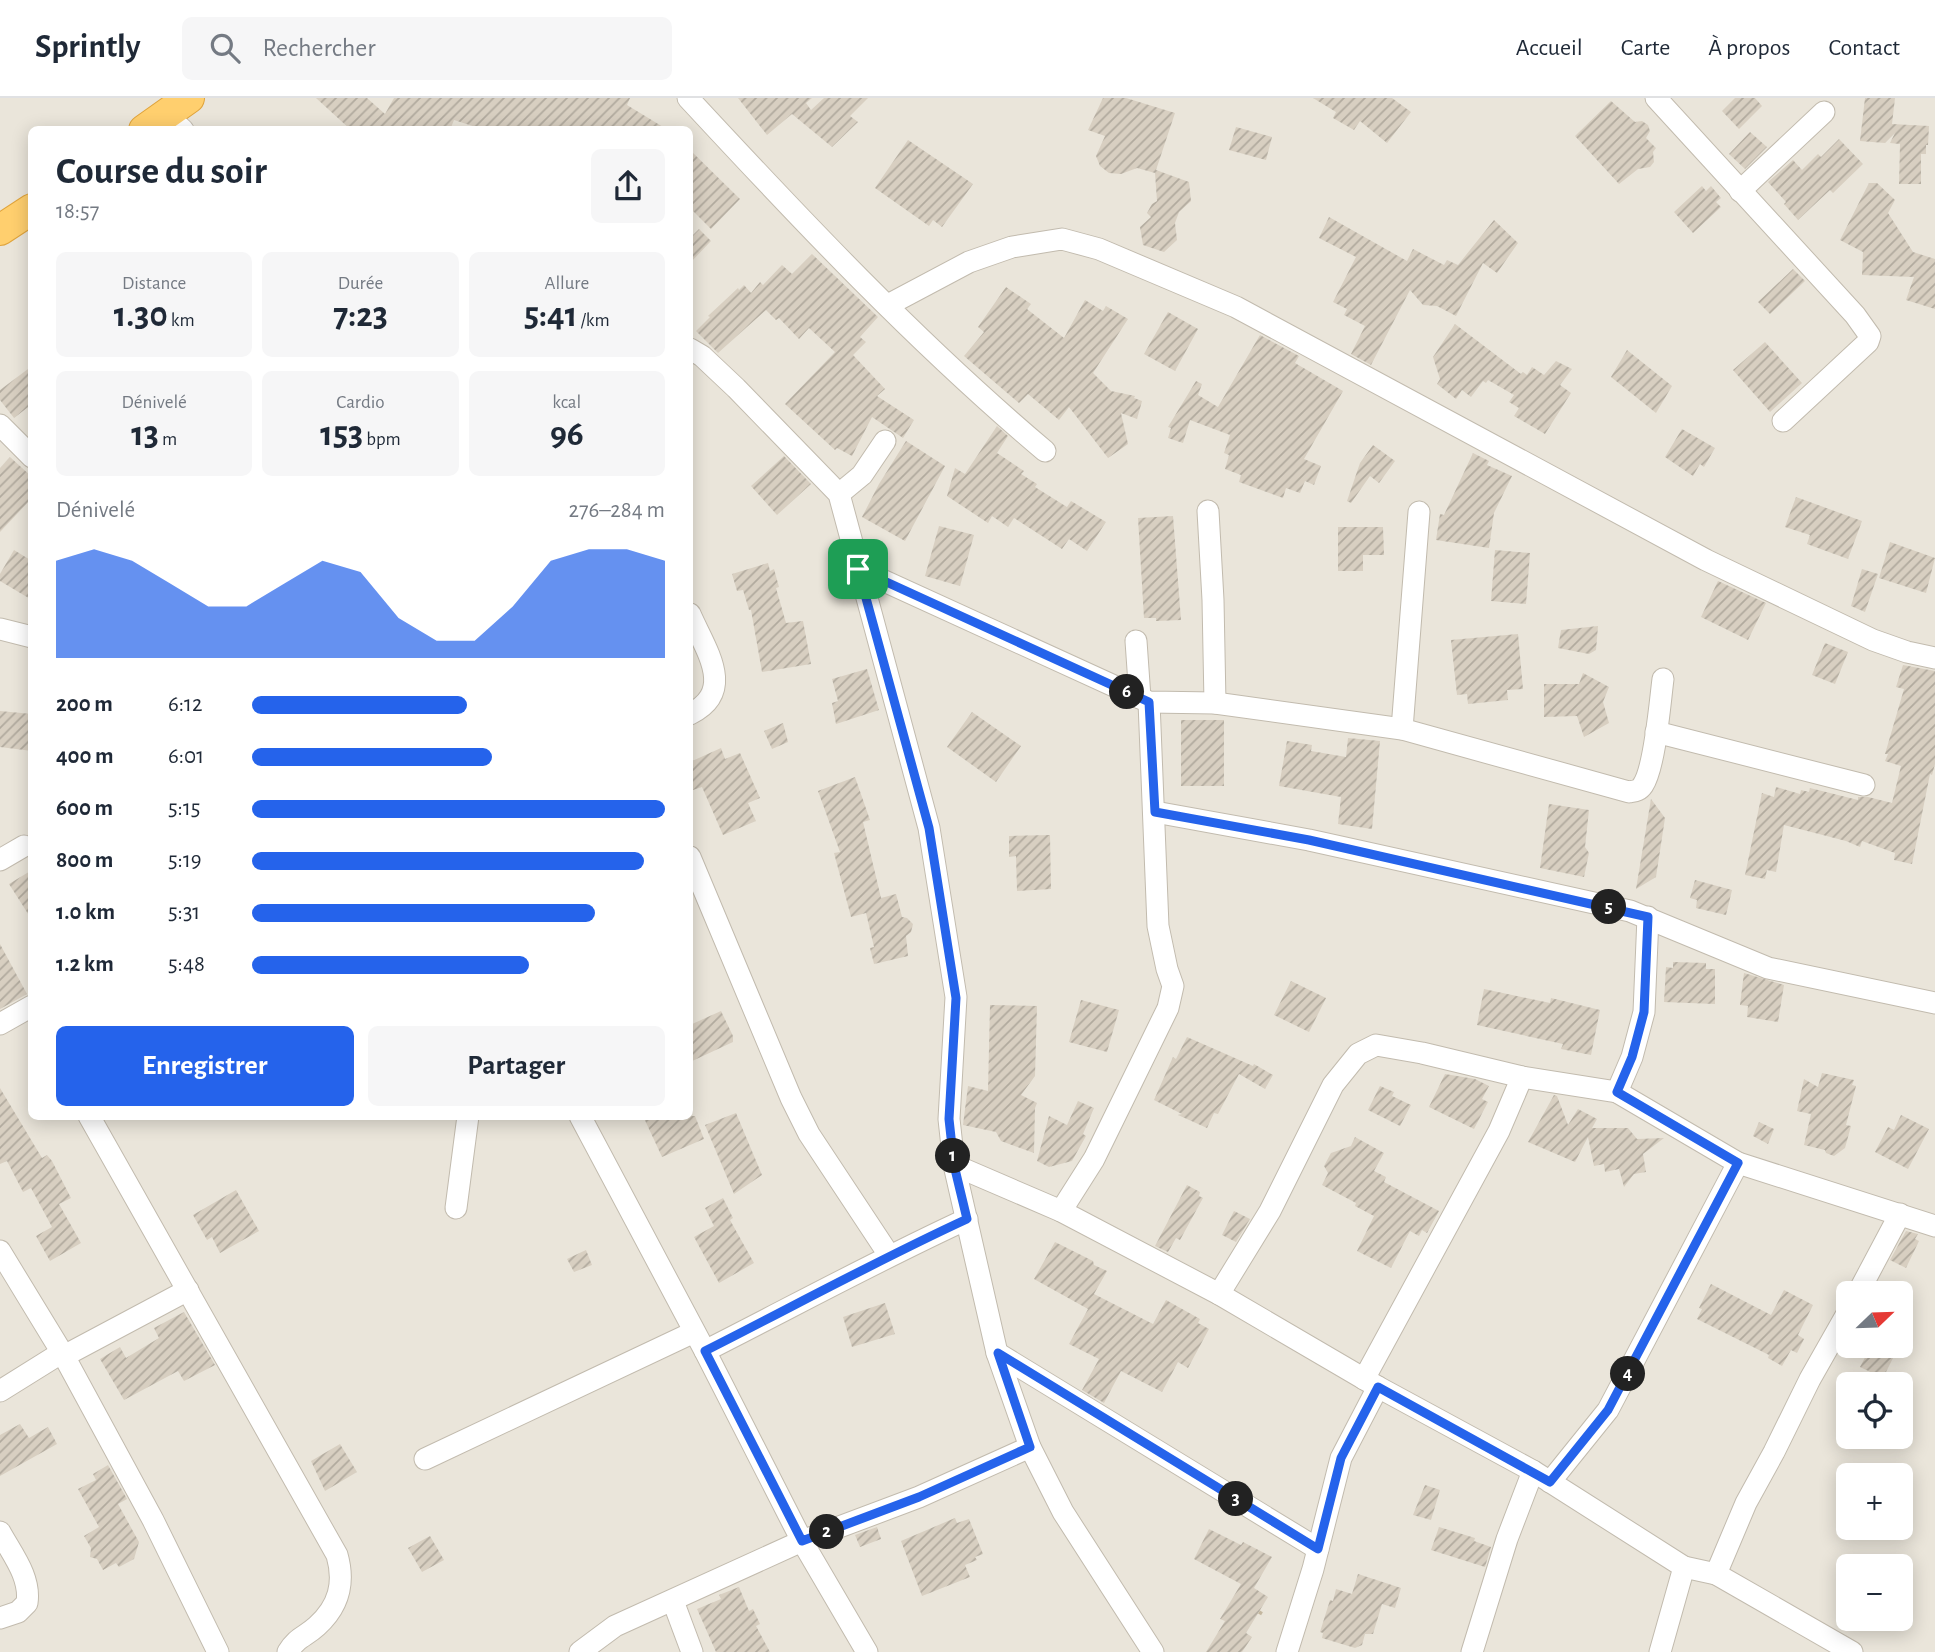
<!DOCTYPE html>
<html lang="fr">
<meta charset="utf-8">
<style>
:root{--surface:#fff;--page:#f6f6f7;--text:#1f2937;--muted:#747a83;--line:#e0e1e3;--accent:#2563eb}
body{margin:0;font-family:"Alegreya Sans",sans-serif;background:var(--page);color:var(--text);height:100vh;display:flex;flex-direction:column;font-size:26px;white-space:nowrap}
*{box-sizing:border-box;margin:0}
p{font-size:23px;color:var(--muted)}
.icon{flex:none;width:38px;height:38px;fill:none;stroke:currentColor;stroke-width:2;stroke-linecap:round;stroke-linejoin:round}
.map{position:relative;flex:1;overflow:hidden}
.side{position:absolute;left:28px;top:28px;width:665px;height:994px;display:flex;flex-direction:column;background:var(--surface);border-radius:10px;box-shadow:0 4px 18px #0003}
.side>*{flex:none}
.needle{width:46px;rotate:67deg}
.buttons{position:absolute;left:1836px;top:1183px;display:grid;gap:14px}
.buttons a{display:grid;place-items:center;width:77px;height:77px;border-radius:10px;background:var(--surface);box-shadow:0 4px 18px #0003;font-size:35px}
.pin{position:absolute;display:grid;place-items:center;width:60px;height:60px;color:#fff;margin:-30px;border-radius:14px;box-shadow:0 4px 10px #0006}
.km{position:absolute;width:35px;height:35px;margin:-18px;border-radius:50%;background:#222;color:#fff;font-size:19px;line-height:35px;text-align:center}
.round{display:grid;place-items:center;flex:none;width:74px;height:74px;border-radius:10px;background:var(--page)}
.headline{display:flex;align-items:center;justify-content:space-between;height:119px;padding:0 28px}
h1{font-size:38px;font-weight:700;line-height:52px}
.figures{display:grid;grid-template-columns:repeat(3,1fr);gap:10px;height:119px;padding:7px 28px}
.figures div{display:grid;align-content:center;border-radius:10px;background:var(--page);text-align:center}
.figures b{font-size:35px;font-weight:700}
.figures small{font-size:19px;font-weight:400}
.figures p{font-size:19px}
.chart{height:196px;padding:14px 28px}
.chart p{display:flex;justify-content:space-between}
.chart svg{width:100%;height:126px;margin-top:7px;fill:var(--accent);opacity:.7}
.cta{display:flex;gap:14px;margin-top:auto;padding:14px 28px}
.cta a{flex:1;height:80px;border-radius:10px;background:var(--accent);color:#fff;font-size:28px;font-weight:700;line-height:80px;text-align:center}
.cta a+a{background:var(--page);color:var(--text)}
ul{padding:0 28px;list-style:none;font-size:23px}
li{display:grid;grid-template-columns:112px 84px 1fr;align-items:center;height:52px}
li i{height:18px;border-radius:9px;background:var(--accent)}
header{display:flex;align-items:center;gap:42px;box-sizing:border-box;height:98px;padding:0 35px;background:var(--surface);border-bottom:2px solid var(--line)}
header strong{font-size:33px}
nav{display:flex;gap:38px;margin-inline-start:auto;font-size:24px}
.search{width:490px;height:63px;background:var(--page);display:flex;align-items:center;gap:18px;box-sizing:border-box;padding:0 24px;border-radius:10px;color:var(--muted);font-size:26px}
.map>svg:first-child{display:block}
.residential{fill:#eae5da;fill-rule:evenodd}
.building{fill:url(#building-hatch)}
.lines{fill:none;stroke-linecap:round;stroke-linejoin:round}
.minor-casing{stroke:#c2bbae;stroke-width:23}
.highway-casing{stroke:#e0a43c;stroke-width:32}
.path{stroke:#c4b79f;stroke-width:3.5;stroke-dasharray:3.5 3.5;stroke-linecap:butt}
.minor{stroke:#fff;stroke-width:21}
.highway{stroke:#ffcf6e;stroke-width:30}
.route-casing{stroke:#fff;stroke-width:14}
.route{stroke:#2563eb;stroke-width:9}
</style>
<header>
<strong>Sprintly</strong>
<div class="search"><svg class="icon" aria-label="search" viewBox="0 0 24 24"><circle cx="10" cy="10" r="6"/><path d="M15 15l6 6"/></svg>Rechercher</div>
<nav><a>Accueil</a><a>Carte</a><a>À propos</a><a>Contact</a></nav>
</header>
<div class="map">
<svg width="1935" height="1554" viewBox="0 0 1935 1554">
<defs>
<pattern id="building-hatch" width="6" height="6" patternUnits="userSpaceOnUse" patternTransform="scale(1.75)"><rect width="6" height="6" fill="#d8cfc1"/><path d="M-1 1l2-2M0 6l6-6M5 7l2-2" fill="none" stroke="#b1aa9e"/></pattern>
</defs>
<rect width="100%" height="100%" fill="#f6f3ec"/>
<path class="residential" d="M0 0H1935V1554H0ZM32 32H690V1018H32ZM1848 1195H1900V1248H1848ZM1848 1286H1900V1339H1848ZM1848 1377H1900V1430H1848ZM1848 1468H1900V1521H1848Z"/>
<g class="building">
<path d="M316 0H367L385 16 394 0H630L627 7 668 32H485L454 22 450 32H351Z"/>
<path d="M738 0H812L806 5 811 12 824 0H868L850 18 858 24 832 49 792 16 767 37Z"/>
<path d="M1103 0H1126L1175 15 1156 72 1189 84 1191 103 1179 114 1175 125 1177 142 1164 154 1143 147 1140 129 1151 119 1147 115 1152 106 1157 103 1155 75 1137 70 1121 76 1109 75 1100 68 1096 58 1105 38 1088 32Z"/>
<path d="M1313 0H1392L1411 14 1387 45 1360 23 1354 32 1333 20 1336 14Z"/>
<path d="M1735 0H1755L1762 8 1739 31 1722 13Z"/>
<path d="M1865 0H1895L1892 26 1929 28 1928 47H1926V56H1921V86H1899L1900 46 1890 45 1895 35 1885 45 1860 43Z"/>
<path d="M1611 3 1635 24 1642 23 1648 27 1650 33 1646 40 1656 50 1653 54 1654 64 1650 69 1638 71 1619 86 1575 38Z"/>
<path d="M1236 29 1272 39 1266 62 1229 52Z"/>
<path d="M1750 34 1767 49 1745 71 1729 56Z"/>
<path d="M1839 41 1863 66 1833 95 1830 92 1798 122 1784 106 1786 104 1768 84 1793 62 1802 72 1818 56 1821 59Z"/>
<path d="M908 42 973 86 942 129 933 122 929 128 875 90Z"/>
<path d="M690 52 740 101 711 131 690 110Z"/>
<path d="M1869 85H1877L1895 102 1888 115 1913 154 1935 161V211L1906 202 1914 179 1862 177 1863 154 1840 142Z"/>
<path d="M1702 88 1706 93 1711 88 1721 100 1716 104 1721 109 1693 135 1674 114Z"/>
<path d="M1329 119 1407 163 1413 151 1444 167 1447 162 1458 167 1494 122 1518 145 1497 175 1483 165 1456 218 1437 208 1423 207 1410 192 1371 267 1351 256 1365 228 1344 217 1347 211 1333 204 1356 159 1319 140Z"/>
<path d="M699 131 711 143 690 165V140Z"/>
<path d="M812 156 878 219 860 239 866 244 853 257 885 291 877 298 914 322 903 340 872 319 852 358 837 350 835 352 785 306 835 254 809 230 799 241 779 220 776 222 766 212 718 255 696 233 710 219 708 218 738 190 739 192 744 187 751 195 760 184 763 187 782 167 792 176Z"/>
<path d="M1793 171 1805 183 1770 216 1758 204Z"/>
<path d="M1006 189 1031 206 1027 211 1064 240 1085 202 1103 213 1106 208 1128 221 1093 275 1111 293 1135 298 1134 300 1142 303 1137 321 1121 315 1128 346 1108 360 1069 309 1059 322 1028 296 1019 305 964 258 984 234 978 229Z"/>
<path d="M1168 214 1198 231 1175 273 1144 256Z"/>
<path d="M1455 226 1521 276 1523 274 1527 277 1532 269 1544 277 1556 263 1572 271 1560 287 1571 295 1545 336 1514 318 1519 310 1509 304 1514 297 1488 282 1486 285 1483 283 1471 299 1462 292 1456 301 1437 286 1440 281 1433 259Z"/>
<path d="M1260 237 1299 258 1295 265 1343 293 1304 361 1321 368 1314 387 1305 383 1300 395 1286 390 1283 400 1239 384 1241 377 1225 371 1229 357 1224 355 1230 337 1190 322 1183 345 1168 340 1171 330 1168 329 1196 283 1202 286 1198 297 1218 309Z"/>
<path d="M1765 244 1802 285 1770 314 1733 272Z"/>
<path d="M1627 252 1672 288 1656 315 1611 279Z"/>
<path d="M32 268V306L14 320 0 302V292Z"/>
<path d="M997 328 1008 338 997 355 1024 373 1021 376 1037 386 1035 389 1067 409 1071 403 1106 424 1087 453 1069 441 1062 451 1014 420 1008 429 992 418 988 425 947 398 955 370 965 376Z"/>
<path d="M1682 331 1715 350 1704 369 1700 366 1693 378 1665 359Z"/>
<path d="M906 343 945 368 905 443 862 419 879 386Z"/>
<path d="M1373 347 1395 363 1379 385 1370 378 1351 405 1347 403 1360 365Z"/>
<path d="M1473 355 1489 363 1487 367 1512 378 1494 415 1489 450 1436 442 1440 416 1444 417Z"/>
<path d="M784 358 811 386 777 417 751 388Z"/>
<path d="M10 359 32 379V400L0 434V370Z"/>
<path d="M1796 399 1862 423 1848 461 1807 446 1810 437 1785 429Z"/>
<path d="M1173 418 1181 522 1156 523V520H1144L1138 420Z"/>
<path d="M939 428 974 437 960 488 925 478Z"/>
<path d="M1338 429H1383L1384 457H1363V473H1338Z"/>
<path d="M1890 444 1935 460 1926 495 1879 480Z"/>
<path d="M14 452 32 463V502L0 483V476Z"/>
<path d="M1495 452 1530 455 1526 506 1491 503Z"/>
<path d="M768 465 770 473 774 471 779 489 776 490 786 525 803 523 811 566 762 574 751 512H749L743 492 737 493 732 476Z"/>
<path d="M1862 471 1878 476 1865 514 1851 508Z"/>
<path d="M1718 483 1766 505 1748 542 1701 519Z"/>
<path d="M1598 528 1596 552 1589 556 1558 550 1561 532Z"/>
<path d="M1518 536 1523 591 1507 592 1508 602 1468 606 1467 596 1457 597 1451 542Z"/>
<path d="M1825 545 1848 554 1835 586 1812 577Z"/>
<path d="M1903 567 1935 573V666L1932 677 1930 676 1912 766 1894 762 1895 755 1862 743 1860 749 1846 743 1784 727 1776 774 1767 772 1765 781 1745 777 1762 695 1774 699 1776 689 1800 696 1801 692 1809 694 1810 690 1858 702V699H1868L1892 705 1901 668 1885 663 1888 656H1885L1904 591 1896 589Z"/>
<path d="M867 571 879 612 836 626 832 605 838 603 832 581Z"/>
<path d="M1583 575 1609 589 1603 604 1609 625 1584 639 1577 618 1544 619V586H1579Z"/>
<path d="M0 613 32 616V653L0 649Z"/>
<path d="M972 614 1021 648 996 684 947 649Z"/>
<rect x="1181" y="622" width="43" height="66"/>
<path d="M783 625 788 644 772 651 764 633Z"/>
<path d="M1348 640 1380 643 1372 731 1338 726 1341 699 1279 688 1287 643 1312 647 1311 653 1346 659Z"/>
<path d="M721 650 725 661 740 655 760 700 748 705 756 723 723 737 702 689 690 693V664Z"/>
<path d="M855 679 870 722 863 724 881 800 896 796 902 819 907 820 913 826 911 834 906 838 908 858 874 866 870 850 874 849 866 815 851 819 834 755 840 754 818 693Z"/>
<path d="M1651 701 1665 720 1656 779 1636 791Z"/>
<path d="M1549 706 1589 712 1585 749 1589 755 1584 779 1540 770Z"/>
<path d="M1050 737 1051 791 1017 793 1016 758 1009 759V738Z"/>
<path d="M32 772V822L9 786Z"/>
<path d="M1695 782 1732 792 1726 817 1696 810 1697 802 1690 800Z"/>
<path d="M0 846 27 896 0 911Z"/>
<path d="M1673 864 1706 865V871H1715V906L1664 904 1666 869 1673 870Z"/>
<path d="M1744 875 1784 887 1778 924 1747 919 1748 908 1740 907Z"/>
<path d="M1291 883 1326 900 1309 934 1274 917Z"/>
<path d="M1484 891 1550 905 1551 900 1600 912 1591 957 1561 951 1563 946 1477 927Z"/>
<path d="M1081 902 1119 912 1107 954 1069 944Z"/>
<path d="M990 907 1037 908 1035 978 1021 997 1037 1005 1035 1010 1034 1055 1001 1043 996 1034 963 1027 968 988 988 993Z"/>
<path d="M721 913 733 938V944L690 964V927Z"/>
<path d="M1187 939 1253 968 1254 966 1273 977 1265 991 1239 976 1218 1016 1214 1015 1207 1030 1178 1017 1182 1016 1154 1002 1173 959 1176 961Z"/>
<path d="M1822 975 1854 982 1852 987 1856 988 1846 1027 1851 1028 1845 1050 1834 1058 1826 1055 1825 1052 1804 1047 1811 1016 1797 1013 1804 981 1818 989Z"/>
<path d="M1445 976 1475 981 1489 988 1482 1001 1488 1004 1474 1031 1429 1009Z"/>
<path d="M1380 988 1394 994 1392 998 1411 1007 1400 1028 1368 1012Z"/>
<path d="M0 990 42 1060 47 1057 52 1063 71 1100 59 1106 81 1145 50 1163 36 1138 52 1129 31 1090 23 1094 7 1063 0 1066Z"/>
<path d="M1554 997 1557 998 1568 1027 1578 1011 1597 1021 1592 1030H1628L1637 1041 1664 1040 1643 1056 1646 1074 1634 1076 1624 1089 1619 1071 1605 1074 1604 1066 1594 1068 1588 1039 1575 1064 1528 1044Z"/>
<path d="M1078 1003 1094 1010 1083 1036 1086 1038 1072 1063 1049 1069 1037 1063 1049 1018 1067 1027Z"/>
<path d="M736 1015 762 1077 734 1096 705 1027Z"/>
<path d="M1901 1017 1929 1031 1908 1071 1875 1054 1888 1029 1894 1032Z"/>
<path d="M643 1018H695L704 1041 662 1059Z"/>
<path d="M1759 1024 1774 1031 1768 1046 1753 1038Z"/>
<path d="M1355 1039 1384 1055 1374 1073 1386 1079 1384 1084 1439 1113 1427 1135 1422 1132 1419 1138 1410 1133 1391 1170 1357 1153 1374 1118 1355 1108 1356 1105 1322 1087 1328 1075 1324 1068 1331 1055 1351 1048Z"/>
<path d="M1187 1087 1200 1094 1199 1098 1203 1100 1180 1142 1176 1140 1168 1154 1155 1148Z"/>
<path d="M236 1092 259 1133 220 1155 212 1139 207 1142 193 1117Z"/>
<path d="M723 1100 733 1120 730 1122 754 1165 719 1185 694 1139 714 1128 705 1110Z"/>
<path d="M1234 1113 1250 1121 1236 1144 1222 1137Z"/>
<path d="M1906 1133 1918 1136 1915 1141 1919 1143 1906 1170 1890 1162Z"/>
<path d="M1055 1144 1093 1163 1094 1167 1107 1173 1094 1196 1153 1226 1166 1202 1200 1221 1198 1225 1209 1231 1188 1270 1178 1264 1162 1294 1121 1273 1104 1305 1082 1292 1099 1261 1069 1246 1088 1211 1034 1181Z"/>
<path d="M586 1152 592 1167 574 1174 567 1161Z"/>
<path d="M1711 1186 1771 1217 1784 1192 1813 1207 1798 1237 1804 1241 1797 1255 1791 1252 1782 1268 1768 1260 1769 1257 1697 1221 1702 1211 1699 1210Z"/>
<path d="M885 1205 895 1236 852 1249 843 1219Z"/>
<path d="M184 1214 215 1267 184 1283 178 1273 124 1302 100 1261 120 1249 126 1260 159 1240 154 1230Z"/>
<path d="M1871 1248H1899L1883 1280 1860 1269Z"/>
<path d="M20 1326 29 1340 48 1329 57 1346 0 1378V1337Z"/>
<path d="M340 1346 357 1374 325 1393 311 1363Z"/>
<path d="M108 1367 127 1401 118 1406 139 1444 134 1461 119 1469 116 1465 103 1472 97 1461 90 1459 91 1450 84 1438 99 1429 78 1391 96 1382 93 1376Z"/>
<path d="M1425 1387 1440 1392 1431 1422 1413 1417Z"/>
<path d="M955 1420 957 1425 969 1421 983 1456 975 1459 977 1462 965 1467 970 1479 922 1498 901 1443Z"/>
<path d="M877 1429 881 1441 860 1449 855 1437Z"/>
<path d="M1439 1429 1475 1440 1474 1443 1491 1449 1485 1469 1431 1452Z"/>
<path d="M1209 1431 1241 1447 1243 1444 1272 1459 1254 1490 1268 1499 1246 1535 1252 1539 1242 1554H1206L1225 1523 1220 1521 1241 1486 1194 1461Z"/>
<path d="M430 1438 444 1462 422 1474 408 1450Z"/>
<path d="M1358 1476 1401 1490 1395 1510 1382 1506 1373 1536H1365L1362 1547 1355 1550 1322 1540 1323 1535 1320 1534 1330 1502 1333 1503 1336 1491 1352 1496Z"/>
<path d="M739 1489 749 1513 753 1511 760 1526 756 1528 770 1554H716L697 1511 721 1501 719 1497Z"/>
</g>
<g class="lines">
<defs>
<g id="minor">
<path d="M688 0C802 123 917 245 1045 353"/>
<path d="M1656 0 1855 217 1870 238 1868 244 1783 323"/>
<path d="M166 16 183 32"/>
<path d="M1740 93 1824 14"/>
<path d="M888 207 969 164 1012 149 1062 141 1099 151 1236 209 1706 462 1873 542 1907 554 1935 560"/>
<path d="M690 251 702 258 736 290 839 396 929 730 956 899 949 1021 954 1067 997 1255 1030 1349 1063 1414 1153 1554"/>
<path d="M0 327 32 359"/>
<path d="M839 396 862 377 885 343"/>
<path d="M1208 413 1213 502 1215 605"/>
<path d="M858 471 1149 604 1215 605 1402 631 1629 694C1635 693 1639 693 1643 687 1655 669 1660 604 1663 581"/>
<path d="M690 516C705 551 737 593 690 616"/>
<path d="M0 531 32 539"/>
<path d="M1136 543 1140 600"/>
<path d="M1402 631 1419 414"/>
<path d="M1656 634 1864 687"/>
<path d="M1155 714 1309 742 1630 813 1768 870 1935 905"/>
<path d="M690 759 791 1000 809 1036 889 1157"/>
<path d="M0 762 24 748"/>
<path d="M0 926 32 908"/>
<path d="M1617 994 1632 959 1644 914 1648 819"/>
<path d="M89 1018 337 1457C345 1485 339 1508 317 1528 305 1539 297 1539 288 1554"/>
<path d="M580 1018 705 1253 802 1443 867 1554"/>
<path d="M954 1067 1061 1113 1219 1196 1378 1289 1533 1373 1684 1469 1660 1554"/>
<path d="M456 1110 468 1018"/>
<path d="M1061 1113 1094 1061 1168 910 1173 888 1167 871 1158 828 1149 604"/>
<path d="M0 1153 64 1258 153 1422 218 1554"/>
<path d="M1858 1195 1900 1116"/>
<path d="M1219 1196 1270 1113 1333 987 1358 956 1376 947 1422 955 1522 979 1617 994 1738 1065 1935 1128"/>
<path d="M705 1253C792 1209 878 1162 967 1121"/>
<path d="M997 1255 1318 1451"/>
<path d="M64 1258 188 1192"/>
<path d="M1364 1281 1499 1033 1522 979"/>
<path d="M0 1293 61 1255"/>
<path d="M425 1361 694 1234"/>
<path d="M1550 1384 1608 1312 1738 1065"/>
<path d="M0 1434C12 1456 31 1479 27 1505L18 1514 0 1520"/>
<path d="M1684 1469 1716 1476 1746 1405 1774 1354 1810 1281 1848 1214"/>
<path d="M1716 1476 1852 1554"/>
<path d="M673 1503 692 1554"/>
<path d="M580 1554 615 1528 802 1443 919 1399 1030 1349"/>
<path d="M1287 1554 1313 1471 1341 1360 1378 1289"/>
<path d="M1472 1554 1507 1441 1533 1373"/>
</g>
<g id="highway">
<path d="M144 32 189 0"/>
<path d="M0 132 32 111"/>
</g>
</defs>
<use href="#minor" class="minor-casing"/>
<use href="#highway" class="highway-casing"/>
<path class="path" d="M1259 1514 1264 1517"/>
<use href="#minor" class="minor"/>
<use href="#highway" class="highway"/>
</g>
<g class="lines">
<defs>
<path id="route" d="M858 471 1149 604 1155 714 1309 742 1648 819 1644 914 1632 959 1617 994 1738 1065 1608 1312 1550 1384 1378 1289 1341 1360 1318 1451 998 1255 1030 1349 919 1399 802 1443 705 1253C792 1209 878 1162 967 1121L954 1067 949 1021 956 900 929 730Z"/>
</defs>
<use href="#route" class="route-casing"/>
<use href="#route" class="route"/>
</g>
</svg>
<div class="buttons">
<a><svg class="needle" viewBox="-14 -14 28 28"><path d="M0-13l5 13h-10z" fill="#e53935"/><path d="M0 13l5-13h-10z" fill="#747a83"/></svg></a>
<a><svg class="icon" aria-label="locate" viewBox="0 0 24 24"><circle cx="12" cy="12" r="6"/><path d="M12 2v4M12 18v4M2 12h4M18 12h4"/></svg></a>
<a>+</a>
<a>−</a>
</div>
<div class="pin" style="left:858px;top:471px;background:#1e9e55"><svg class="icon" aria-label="arrive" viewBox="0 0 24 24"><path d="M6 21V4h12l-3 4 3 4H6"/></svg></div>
<b class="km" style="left:953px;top:1058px">1</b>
<b class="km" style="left:827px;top:1434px">2</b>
<b class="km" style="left:1236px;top:1401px">3</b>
<b class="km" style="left:1628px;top:1276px">4</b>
<b class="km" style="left:1609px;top:809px">5</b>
<b class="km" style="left:1127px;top:594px">6</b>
<section class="side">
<div class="headline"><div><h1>Course du soir</h1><p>18:57</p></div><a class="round"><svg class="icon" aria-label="share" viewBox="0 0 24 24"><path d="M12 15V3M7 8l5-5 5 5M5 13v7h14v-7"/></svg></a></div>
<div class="figures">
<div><p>Distance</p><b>1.30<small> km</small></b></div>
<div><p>Durée</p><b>7:23</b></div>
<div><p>Allure</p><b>5:41<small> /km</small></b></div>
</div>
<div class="figures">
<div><p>Dénivelé</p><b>13<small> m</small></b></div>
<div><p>Cardio</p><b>153<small> bpm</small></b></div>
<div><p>kcal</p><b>96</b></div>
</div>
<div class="chart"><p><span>Dénivelé</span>276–284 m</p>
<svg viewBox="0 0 160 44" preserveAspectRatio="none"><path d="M0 44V10L10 6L20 10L30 18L40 26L50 26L60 18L70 10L80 14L90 30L100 38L110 38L120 26L130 10L140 6L150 6L160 10V44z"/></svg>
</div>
<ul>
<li><b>200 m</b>6:12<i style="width:52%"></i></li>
<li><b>400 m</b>6:01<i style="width:58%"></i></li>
<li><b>600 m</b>5:15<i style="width:100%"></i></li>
<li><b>800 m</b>5:19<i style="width:95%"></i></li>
<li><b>1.0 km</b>5:31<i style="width:83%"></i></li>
<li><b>1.2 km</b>5:48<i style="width:67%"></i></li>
</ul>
<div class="cta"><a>Enregistrer</a><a>Partager</a></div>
</section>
</div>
